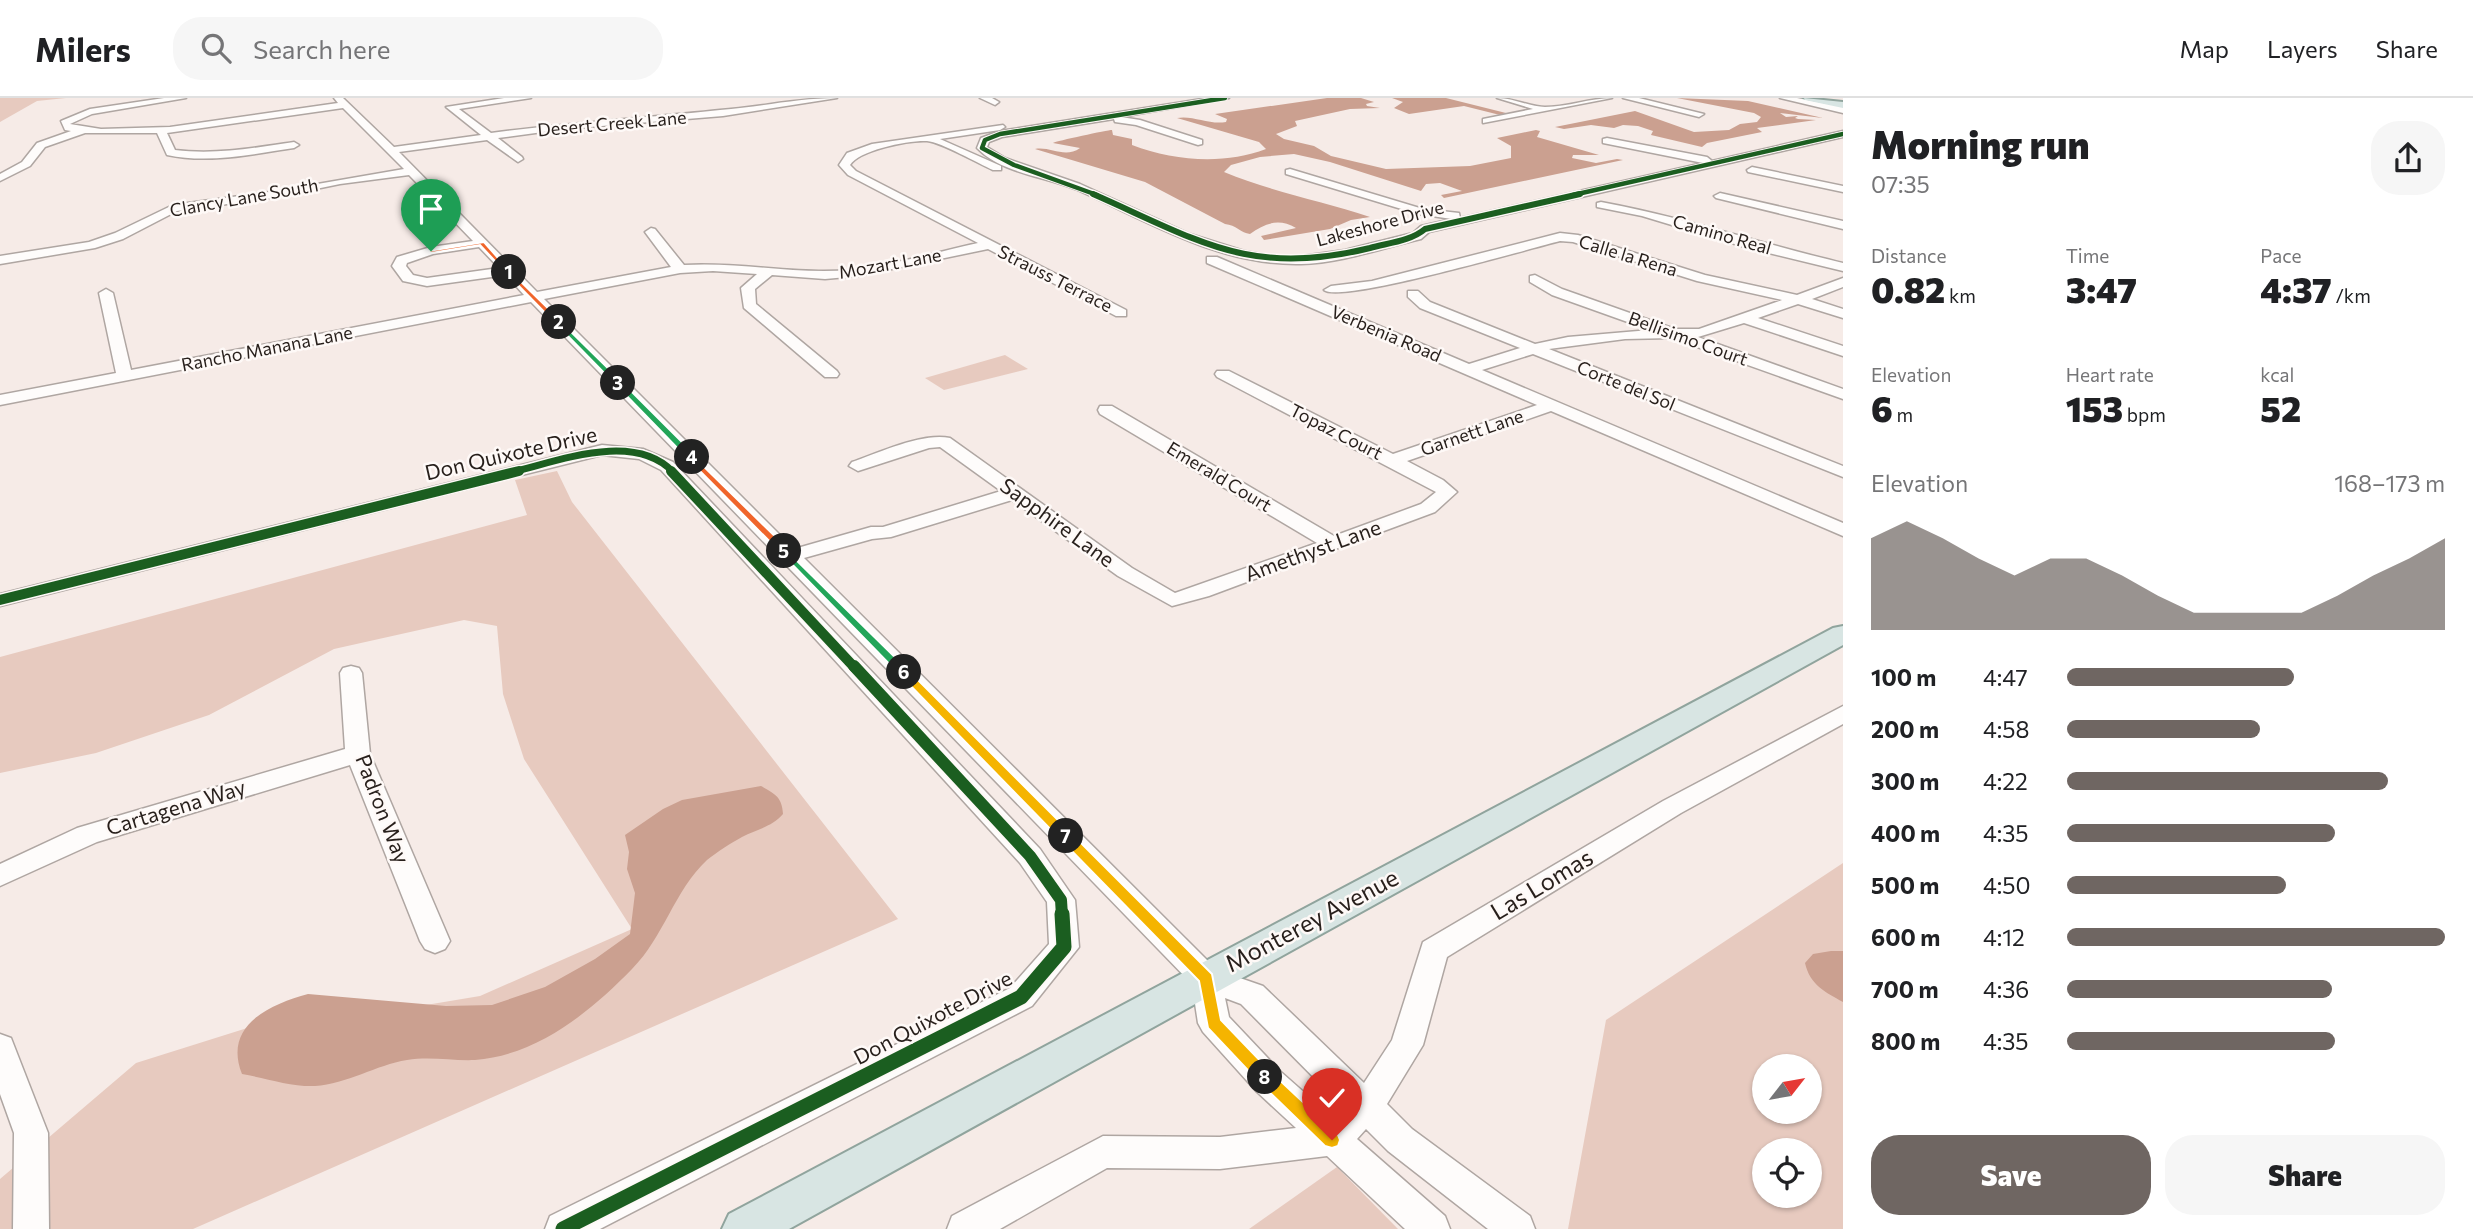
<!DOCTYPE html>
<meta charset="utf-8">
<style>
:root{--surface:#fff;--page:#f6f6f6;--text:#202124;--muted:#757577;--line:#e0e0e0;--accent:#6f6662}
body{margin:0;font-family:Commissioner,sans-serif;background:var(--page);color:var(--text);height:100vh;display:flex;flex-direction:column;font-size:26px;white-space:nowrap}
*{box-sizing:border-box;margin:0}
p{font-size:23px;color:var(--muted)}
.icon{flex:none;width:38px;height:38px;fill:none;stroke:currentColor;stroke-width:2;stroke-linecap:round;stroke-linejoin:round}
.map{position:relative;flex:1;overflow:hidden}
.sheet{display:flex;flex-direction:column;background:var(--surface);width:630px}
.sheet>*{flex:none}
.needle{width:46px;rotate:59deg}
.fabs{position:absolute;left:1752px;top:956px;display:grid;gap:14px}
.fabs a{display:grid;place-items:center;width:70px;height:70px;border-radius:50%;background:var(--surface);box-shadow:0 2px 5px #0004;font-size:35px}
.pin{position:absolute;display:grid;place-items:center;width:60px;height:60px;color:#fff;margin:-72px -30px;border-radius:50% 50% 50% 0;rotate:-45deg;box-shadow:0 0 7px #0007}
.pin .icon{rotate:45deg}
.km{position:absolute;width:35px;height:35px;margin:-18px;border-radius:50%;background:#222;color:#fff;font-size:19px;line-height:35px;text-align:center}
.round{display:grid;place-items:center;flex:none;width:74px;height:74px;border-radius:28px;background:var(--page)}
.head{display:flex;align-items:center;justify-content:space-between;height:119px;padding:0 28px}
h1{font-size:38px;font-weight:800;line-height:52px}
.metrics{display:grid;grid-template-columns:repeat(3,1fr);gap:10px;height:119px;padding:7px 28px}
.metrics div{display:grid;align-content:center}
.metrics b{font-size:35px;font-weight:800}
.metrics small{font-size:19px;font-weight:400}
.metrics p{font-size:19px}
.chart{height:196px;padding:14px 28px}
.chart p{display:flex;justify-content:space-between}
.chart svg{width:100%;height:126px;margin-top:7px;fill:var(--accent);opacity:.7}
.action{display:flex;gap:14px;margin-top:auto;padding:14px 28px}
.action a{flex:1;height:80px;border-radius:28px;background:var(--accent);color:#fff;font-size:28px;font-weight:800;line-height:80px;text-align:center}
.action a+a{background:var(--page);color:var(--text)}
ul{padding:0 28px;list-style:none;font-size:23px}
li{display:grid;grid-template-columns:112px 84px 1fr;align-items:center;height:52px}
li i{height:18px;border-radius:9px;background:var(--accent)}
header{display:flex;align-items:center;gap:42px;box-sizing:border-box;height:98px;padding:0 35px;background:var(--surface);border-bottom:2px solid var(--line)}
header strong{font-size:33px}
nav{display:flex;gap:38px;margin-inline-start:auto;font-size:24px}
.search{width:490px;height:63px;background:var(--page);display:flex;align-items:center;gap:18px;box-sizing:border-box;padding:0 24px;border-radius:28px;color:var(--muted);font-size:26px}
main{display:flex;flex:1;min-height:0}
.map>svg:first-child{display:block}
.green{fill:#e7cabf;fill-rule:evenodd}
.water{fill:#cba090}
.lines{fill:none;stroke-linecap:round;stroke-linejoin:round}
.minor-casing{stroke:#afa6a2;stroke-width:3}
.major-casing{stroke:#90a49d;stroke-width:4}
.minor{fill:#fefcfb;fill-rule:evenodd}
.major{fill:#d8e5e3;fill-rule:evenodd}
.cycleway-far5-casing{stroke:#fef9f7;stroke-width:6}
.cycleway-far4-casing{stroke:#fef9f7;stroke-width:9}
.cycleway-far3-casing{stroke:#fef9f7;stroke-width:10}
.cycleway-far2-casing{stroke:#fef9f7;stroke-width:13}
.cycleway-far1-casing{stroke:#fef9f7;stroke-width:17}
.cycleway-casing{stroke:#fef9f7;stroke-width:19}
.cycleway-far5{stroke:#1b5e20;stroke-width:4.5}
.cycleway-far4{stroke:#1b5e20;stroke-width:6}
.cycleway-far3{stroke:#1b5e20;stroke-width:7}
.cycleway-far2{stroke:#1b5e20;stroke-width:10}
.cycleway-far1{stroke:#1b5e20;stroke-width:12}
.cycleway{stroke:#1b5e20;stroke-width:15}
.split-1{fill:#f0652b;stroke:#fff;stroke-width:2}
.split-2{fill:#f0652b;stroke:#fff;stroke-width:2}
.split-3{fill:#22a559;stroke:#fff;stroke-width:2}
.split-4{fill:#22a559;stroke:#fff;stroke-width:2}
.split-5{fill:#f0652b;stroke:#fff;stroke-width:2}
.split-6{fill:#22a559;stroke:#fff;stroke-width:2}
.split-7{fill:#f5b400;stroke:#fff;stroke-width:2}
.split-8{fill:#f5b400;stroke:#fff;stroke-width:2}
.split-9{fill:#f5b400;stroke:#fff;stroke-width:2}
.labels{text-anchor:middle;stroke-width:5;stroke-linejoin:round;paint-order:stroke}
.far-street-label{font-size:18px;fill:#271f1b;stroke:#fef9f7}
.street-label{font-size:21px;fill:#271f1b;stroke:#fef9f7}
.near-street-label{font-size:24px;fill:#271f1b;stroke:#fef9f7}
</style>
<header>
<strong>Milers</strong>
<div class="search"><svg class="icon" aria-label="search" viewBox="0 0 24 24"><circle cx="10" cy="10" r="6"/><path d="M15 15l6 6"/></svg>Search here</div>
<nav><a>Map</a><a>Layers</a><a>Share</a></nav>
</header>
<main>
<div class="map">
<svg width="1843" height="1131" viewBox="0 0 1843 1131">
<rect width="100%" height="100%" fill="#f6ebe7"/>
<g class="green">
<path d="M0 0H66L37 3 0 24Z"/>
<path d="M1005 257 1028 271 944 292 925 280Z"/>
<path d="M557 373 572 404 898 821 193 1131H0V1081L136 965 276 921 372 916 480 898 632 831 524 661 503 596 497 528 464 522 334 551 209 617 96 655 0 675V559L527 417 515 382Z"/>
<path d="M1843 765V1131H1568L1606 922ZM1764 968H1810V1013H1764ZM1764 1052H1810V1097H1764Z"/>
<path d="M1337 1069 1398 1131H1249Z"/>
</g>
<g class="water">
<path d="M1327 0H1361L1374 4 1366 6 1367 8 1380 10 1350 11 1295 23 1297 28 1276 36 1284 41 1314 48 1331 58 1386 71 1470 68 1511 60V48L1497 40 1536 32 1540 33 1537 39 1599 57H1573L1572 60 1596 65 1617 61 1623 62 1444 100 1441 97 1462 93 1440 85 1426 86 1421 93 1330 64 1294 56 1260 59 1231 67 1224 74C1272 94 1322 103 1370 119L1351 122 1330 131 1264 142 1261 138 1296 130C1279 120 1265 125 1250 136 1241 135 1236 127 1225 126L1145 84 1035 51C1050 48 1065 61 1080 50L1053 45C1056 43 1108 32 1112 32L1113 37 1132 41V47C1174 63 1224 67 1266 51L1259 44 1177 20C1193 17 1209 27 1226 24L1227 21 1215 16Z"/>
<path d="M1392 0H1446L1506 15 1500 17 1464 8 1409 16 1394 10 1403 4Z"/>
<path d="M1677 0 1748 3 1823 20 1780 15 1786 19 1798 18 1795 20 1798 21 1816 22 1757 30 1762 34 1707 45 1702 49 1651 37 1653 33 1638 28 1623 27 1614 30 1591 27 1564 31 1555 29 1635 13 1694 34 1729 32 1740 26 1757 24 1761 19 1754 15Z"/>
<path d="M761 688C775 696 782 699 783 716 772 729 757 731 742 739 731 745 717 754 707 762 674 793 664 839 632 871 590 914 538 957 475 962 452 963 430 958 407 962 376 967 347 986 315 988 292 989 265 980 242 976 223 928 268 907 308 896L446 908 492 907 545 889 595 861 630 836 635 795 627 771 629 754 625 737 663 711 682 702Z"/>
<path d="M1831 853H1843V904C1825 894 1810 887 1805 865L1813 856Z"/>
</g>
<g class="lines">
<defs>
<g id="minor">
<path d="M164 0H186L92 16 70 26 101 31 170 29 338 5 334 0H343L394 49 481 37 446 9 504 0H531L459 11 491 35C567 25 644 20 720 12 760 9 798 0 837 0L723 18 565 31 498 40 522 59 523 61 518 64 487 42 399 54 537 194 671 169 645 134 651 130 655 131 684 167C731 164 777 173 824 173 875 173 928 156 978 145L848 77 839 67 847 55 872 46 1003 27 1005 29 1000 32 940 41 1001 68V72H993C979 66 941 44 927 43 909 42 859 52 850 67L856 73 1126 212V218H1116L988 151 858 178 825 181 772 177 755 191 756 206 837 273 839 276 837 279H825L744 210 741 190 757 176 713 173 680 175 544 201 794 451 871 429H883L1001 393 940 349 929 350 858 373 849 368 852 364C878 355 923 334 950 340L1132 470 1175 495 1317 445 1100 316 1098 312 1100 308H1112L1334 438 1421 406 1436 394 1217 279 1215 276 1217 273H1229L1393 356 1537 307 1207 165V159H1217L1469 266 1520 250 1420 210 1408 199V193H1418L1430 204 1535 246 1568 239 1650 232 1552 197 1530 184V178L1535 177 1562 191 1675 231H1699L1782 202 1697 183 1573 144 1560 143C1528 151 1340 206 1324 192L1331 188 1372 183 1560 135 1578 137 1705 177 1797 197 1843 180V189L1812 201 1843 211V220L1798 206 1758 220 1843 248V258L1744 225 1698 239 1843 291V301L1672 240 1625 241 1549 251 1843 368V379L1533 256 1482 272 1843 425V438L1551 313 1407 363 1443 382 1457 394 1435 414 1209 498 1172 508 1118 478 1012 402 891 439 872 441 804 460 1217 872 1263 888 1364 985 1392 942 1423 844 1663 703 1843 608V626L1681 715 1447 859 1423 947 1387 1006 1412 1031 1530 1118 1535 1131H1488L1388 1053 1366 1031 1357 1041 1445 1118 1450 1131H1405L1327 1058 1220 1071 1107 1070 1000 1131H947L952 1118 1103 1038 1220 1039 1296 1030 1257 994 1203 934 1198 925 1192 886 531 204 0 307V297L116 275 99 195 106 191 113 195 131 272 524 197 506 177 427 188 403 183 392 168 397 159 431 149 473 143 409 77 340 86 277 99 177 113 123 141 95 150 0 166V158L89 144 115 135 173 107 277 93 404 71 343 10 167 35 175 52C215 57 254 50 294 44L299 47 294 50C253 56 209 66 167 57L157 35H85L45 49 30 68 0 83V76L22 64 37 45 71 33 65 32 61 23 90 11ZM479 149 499 170 427 180 413 177 406 168 407 165 433 156ZM1225 900 1241 906 1343 1009 1332 1019 1281 974 1229 919Z"/>
<path d="M980 0H992L999 4 995 7Z"/>
<path d="M1208 0H1229L1121 19 1140 22 1202 42V46L1198 47 1136 27 1115 24 1114 21 1002 39 989 44 987 49 1005 60 1080 86 1190 136 1244 153 1272 158H1302L1345 152 1413 135 1421 128 1452 121 1418 116 1286 76V72L1290 71 1423 111 1459 115 1460 120 1703 65 1603 45V41L1607 40 1707 59 1712 63 1843 33V39L1429 134 1421 141C1382 150 1342 165 1301 166 1218 168 1148 123 1075 91 1043 78 1001 75 977 50L981 40 1000 33Z"/>
<path d="M1497 0C1513 0 1531 9 1545 9 1568 9 1590 0 1612 0L1483 25V21L1533 11Z"/>
<path d="M1623 0H1639L1704 16 1699 19Z"/>
<path d="M1780 0H1797L1843 9V15Z"/>
<path d="M1752 69 1843 88V94L1748 74 1747 72Z"/>
<path d="M1720 95 1843 123V131L1716 100 1714 98Z"/>
<path d="M1601 104C1683 119 1762 146 1843 165V173L1748 150 1642 118 1597 109V105Z"/>
<path d="M602 347 643 351 673 364 1040 751 1075 802 1079 849 1032 908 600 1131H545L550 1118 1010 890 1049 846 1047 804 1020 765 661 372 639 361 602 357 0 508V496Z"/>
<path d="M351 568 359 570 362 575 370 656 450 843 445 851 435 855 425 851 420 843 350 667 97 744 0 788V766L77 730 345 651 340 575 343 570Z"/>
<path d="M0 936 11 940 48 1035 49 1131H13L14 1035 0 996Z"/>
</g>
<g id="major">
<path d="M1804 0 1843 4V10L1805 2Z"/>
<path d="M1843 528V547L789 1131H722L729 1116 1833 530Z"/>
</g>
</defs>
<use href="#minor" class="minor-casing"/>
<use href="#major" class="major-casing"/>
<use href="#minor" class="minor"/>
<use href="#major" class="major"/>
<defs>
<g id="cycleway-far5">
<path d="M1097 97 1014 67 982 50 985 42 1000 36 1225 0"/>
<path d="M1573 97 1843 36"/>
</g>
<path id="cycleway-far4" d="M1093 96C1198 142 1250 180 1370 150 1388 145 1411 143 1425 131L1580 96"/>
<path id="cycleway-far3" d="M512 374C559 363 634 333 673 374"/>
<g id="cycleway-far2">
<path d="M671 373 855 570"/>
<path d="M0 502 519 373"/>
</g>
<path id="cycleway-far1" d="M854 568 1030 758 1061 802 1062 818"/>
<path id="cycleway" d="M563 1131 1021 899 1064 849 1062 816"/>
</defs>
<use href="#cycleway-far5" class="cycleway-far5-casing"/>
<use href="#cycleway-far4" class="cycleway-far4-casing"/>
<use href="#cycleway-far3" class="cycleway-far3-casing"/>
<use href="#cycleway-far2" class="cycleway-far2-casing"/>
<use href="#cycleway-far1" class="cycleway-far1-casing"/>
<use href="#cycleway" class="cycleway-casing"/>
<use href="#cycleway-far5" class="cycleway-far5"/>
<use href="#cycleway-far4" class="cycleway-far4"/>
<use href="#cycleway-far3" class="cycleway-far3"/>
<use href="#cycleway-far2" class="cycleway-far2"/>
<use href="#cycleway-far1" class="cycleway-far1"/>
<use href="#cycleway" class="cycleway"/>
</g>
<path class="split-1" d="M484 144 512 176H507L480 147 431 155 428 153Z"/>
<path class="split-2" d="M509 172 561 223V226H556L507 176Z"/>
<path class="split-3" d="M559 222 621 283V287H616L556 226Z"/>
<path class="split-4" d="M616 283H621L695 357V361H688L616 287Z"/>
<path class="split-5" d="M692 357 788 451V455H781L688 361 687 359Z"/>
<path class="split-6" d="M784 450 908 572V577H900L781 455V451Z"/>
<path class="split-7" d="M904 571 908 572 1071 735V742H1061L900 577 899 574Z"/>
<path class="split-8" d="M1066 733 1071 735 1212 876 1221 922 1271 974 1273 979 1271 984H1259L1208 930 1199 883 1061 742 1059 738Z"/>
<path class="split-9" d="M1265 972 1271 974 1338 1037 1340 1042 1338 1048 1332 1050 1325 1048 1259 984 1257 979 1259 974Z"/>
<g class="labels">
<g class="far-street-label">
<text transform="translate(612 26) rotate(-5)" y="6">Desert Creek Lane</text>
<text transform="translate(244 100) rotate(-10)" y="6">Clancy Lane South</text>
<text transform="translate(1380 126) rotate(-15)" y="6">Lakeshore Drive</text>
<text transform="translate(1722 137) rotate(16)" y="6">Camino Real</text>
<text transform="translate(1628 158) rotate(17)" y="6">Calle la Rena</text>
<text transform="translate(890 166) rotate(-10)" y="6">Mozart Lane</text>
<text transform="translate(1055 181) rotate(27)" y="6">Strauss Terrace</text>
<text transform="translate(1386 236) rotate(23)" y="6">Verbenia Road</text>
<text transform="translate(1688 241) rotate(20)" y="6">Bellisimo Court</text>
<text transform="translate(267 251) rotate(-11)" y="6">Rancho Manana Lane</text>
<text transform="translate(1626 288) rotate(22)" y="6">Corte del Sol</text>
<text transform="translate(1336 334) rotate(27)" y="6">Topaz Court</text>
<text transform="translate(1472 335) rotate(-19)" y="6">Garnett Lane</text>
<text transform="translate(1219 379) rotate(31)" y="6">Emerald Court</text>
</g>
<g class="street-label">
<text transform="translate(511 356) rotate(-13)" y="7">Don Quixote Drive</text>
<text transform="translate(1057 425) rotate(36)" y="7">Sapphire Lane</text>
<text transform="translate(1313 453) rotate(-20)" y="7">Amethyst Lane</text>
<text transform="translate(176 710) rotate(-17)" y="7">Cartagena Way</text>
<text transform="translate(382 711) rotate(69)" y="7">Padron Way</text>
<text transform="translate(933 920) rotate(-28)" y="7">Don Quixote Drive</text>
</g>
<g class="near-street-label">
<text transform="translate(1542 787) rotate(-31)" y="8">Las Lomas</text>
<text transform="translate(1312 823) rotate(-28)" y="8">Monterey Avenue</text>
</g>
</g>
</svg>
<div class="fabs">
<a><svg class="needle" viewBox="-14 -14 28 28"><path d="M0-13l5 13h-10z" fill="#e53935"/><path d="M0 13l5-13h-10z" fill="#757577"/></svg></a>
<a><svg class="icon" aria-label="locate" viewBox="0 0 24 24"><circle cx="12" cy="12" r="6"/><path d="M12 2v4M12 18v4M2 12h4M18 12h4"/></svg></a>
</div>
<div class="pin" style="left:431px;top:153px;background:#1e9e55"><svg class="icon" aria-label="arrive" viewBox="0 0 24 24"><path d="M6 21V4h12l-3 4 3 4H6"/></svg></div>
<div class="pin" style="left:1332px;top:1042px;background:#d93025"><svg class="icon" aria-label="check" viewBox="0 0 24 24"><path d="M5 12l5 5 9-10"/></svg></div>
<b class="km" style="left:509px;top:174px">1</b>
<b class="km" style="left:559px;top:224px">2</b>
<b class="km" style="left:618px;top:285px">3</b>
<b class="km" style="left:692px;top:359px">4</b>
<b class="km" style="left:784px;top:453px">5</b>
<b class="km" style="left:904px;top:574px">6</b>
<b class="km" style="left:1066px;top:738px">7</b>
<b class="km" style="left:1265px;top:979px">8</b>
</div>
<section class="sheet">
<div class="head"><div><h1>Morning run</h1><p>07:35</p></div><a class="round"><svg class="icon" aria-label="share" viewBox="0 0 24 24"><path d="M12 15V3M7 8l5-5 5 5M5 13v7h14v-7"/></svg></a></div>
<div class="metrics">
<div><p>Distance</p><b>0.82<small> km</small></b></div>
<div><p>Time</p><b>3:47</b></div>
<div><p>Pace</p><b>4:37<small> /km</small></b></div>
</div>
<div class="metrics">
<div><p>Elevation</p><b>6<small> m</small></b></div>
<div><p>Heart rate</p><b>153<small> bpm</small></b></div>
<div><p>kcal</p><b>52</b></div>
</div>
<div class="chart"><p><span>Elevation</span>168–173 m</p>
<svg viewBox="0 0 160 44" preserveAspectRatio="none"><path d="M0 44V12L10 6L20 12L30 19L40 25L50 19L60 19L70 25L80 32L90 38L100 38L110 38L120 38L130 32L140 25L150 19L160 12V44z"/></svg>
</div>
<ul>
<li><b>100 m</b>4:47<i style="width:60%"></i></li>
<li><b>200 m</b>4:58<i style="width:51%"></i></li>
<li><b>300 m</b>4:22<i style="width:85%"></i></li>
<li><b>400 m</b>4:35<i style="width:71%"></i></li>
<li><b>500 m</b>4:50<i style="width:58%"></i></li>
<li><b>600 m</b>4:12<i style="width:100%"></i></li>
<li><b>700 m</b>4:36<i style="width:70%"></i></li>
<li><b>800 m</b>4:35<i style="width:71%"></i></li>
</ul>
<div class="action"><a>Save</a><a>Share</a></div>
</section>
</main>
